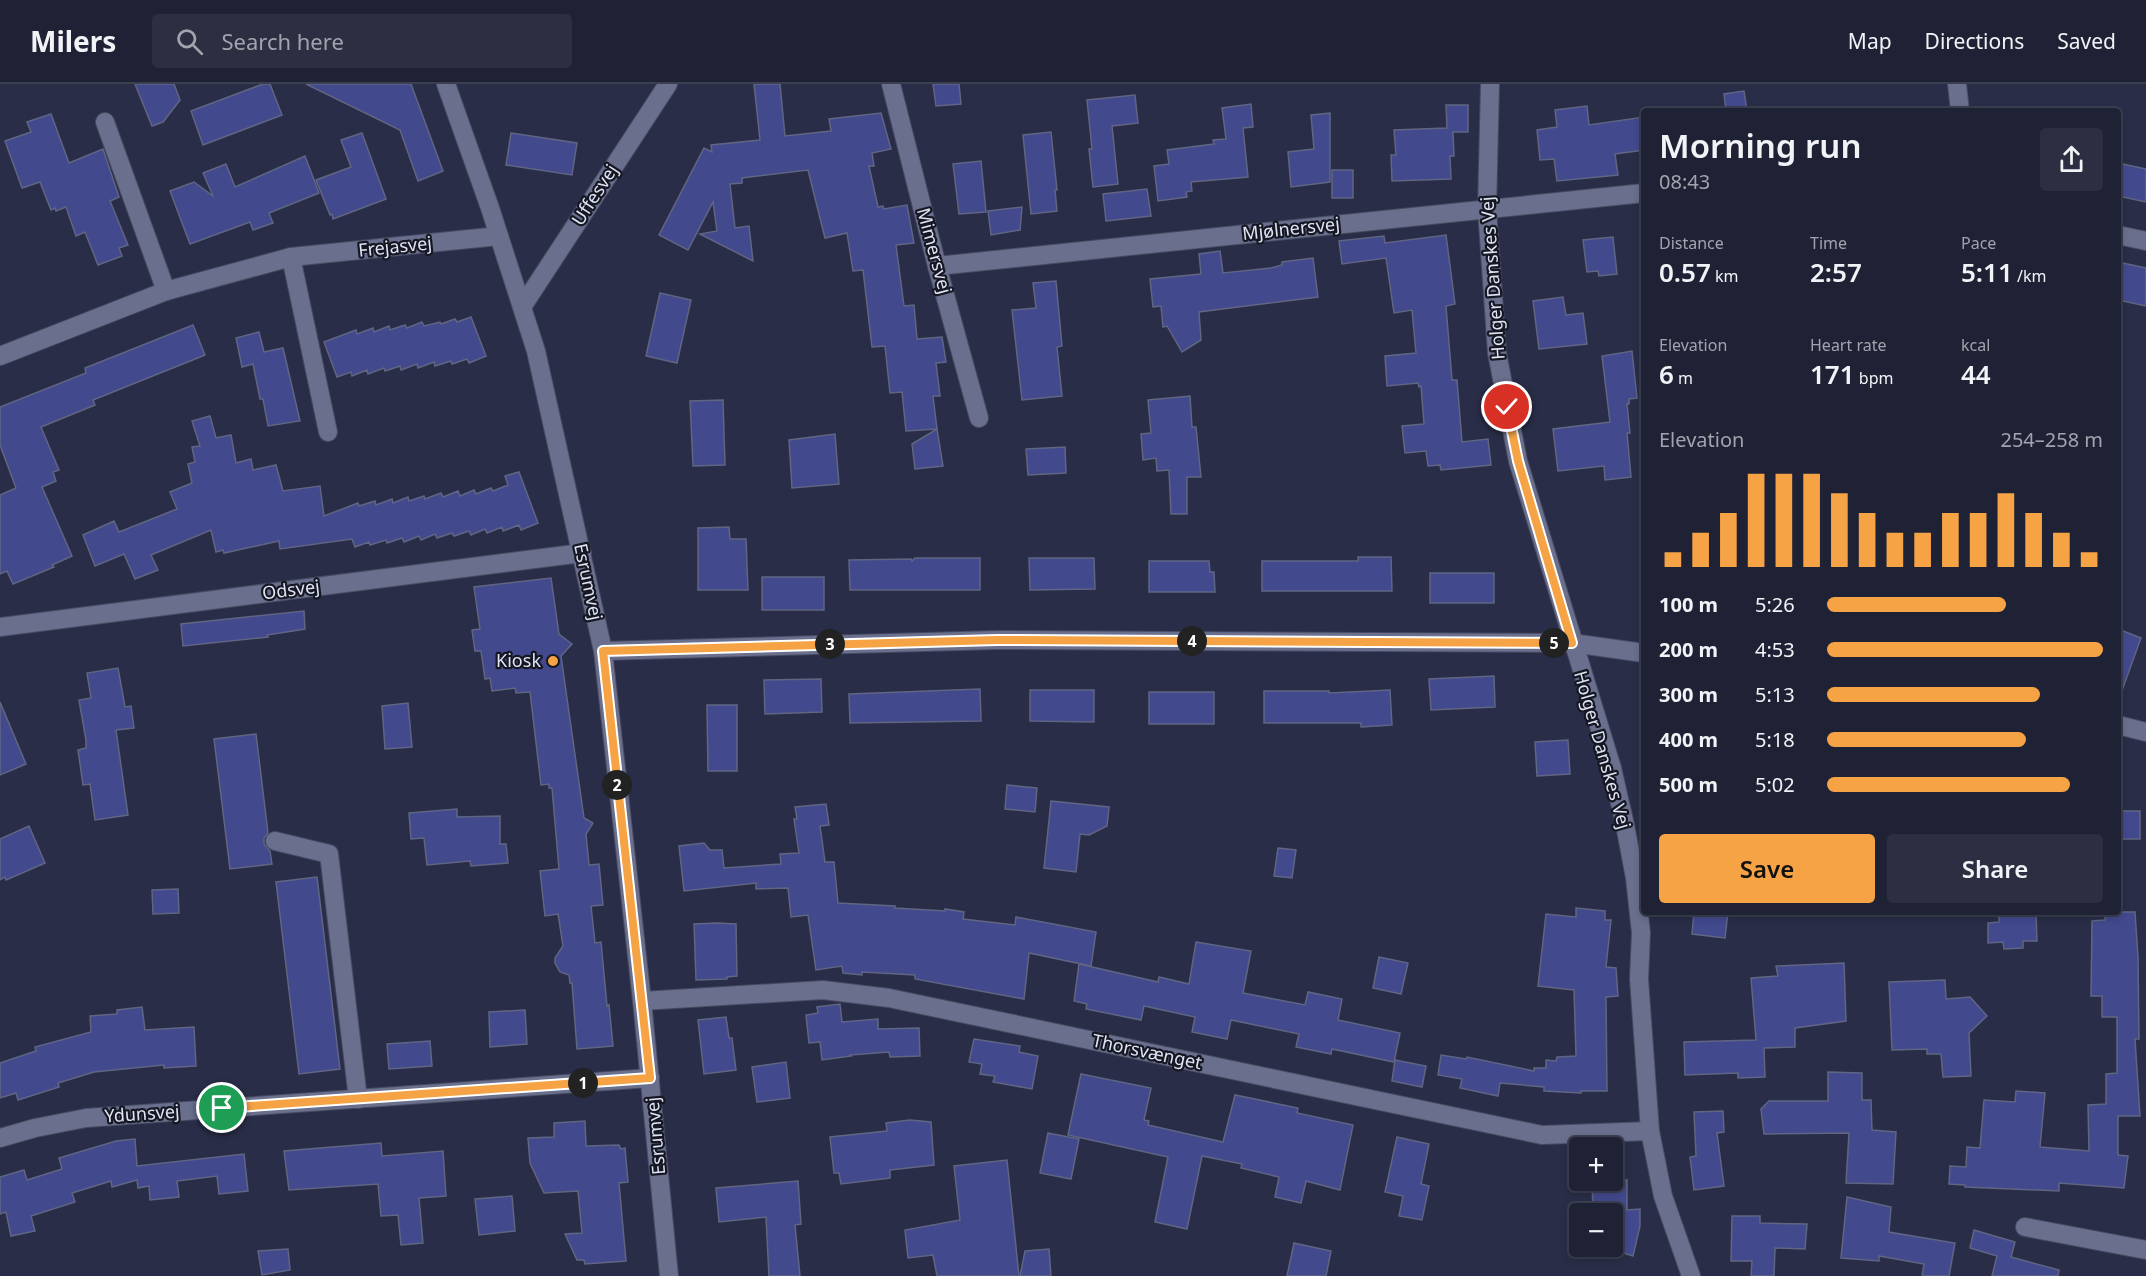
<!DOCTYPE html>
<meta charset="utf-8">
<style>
:root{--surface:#1f2235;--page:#2c2f41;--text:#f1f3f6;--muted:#a1a4ad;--line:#3c3f50;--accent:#f5a345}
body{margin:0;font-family:"Noto Sans",sans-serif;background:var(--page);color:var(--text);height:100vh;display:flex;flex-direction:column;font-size:22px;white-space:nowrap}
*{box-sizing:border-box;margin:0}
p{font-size:20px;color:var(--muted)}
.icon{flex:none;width:33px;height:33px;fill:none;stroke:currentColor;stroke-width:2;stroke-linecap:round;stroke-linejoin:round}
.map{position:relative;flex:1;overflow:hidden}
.panel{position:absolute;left:1641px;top:24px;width:480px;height:807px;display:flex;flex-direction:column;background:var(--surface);border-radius:6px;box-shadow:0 3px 9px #0003,0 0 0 2px var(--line)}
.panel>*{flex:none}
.fabs{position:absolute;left:1569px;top:1053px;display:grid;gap:12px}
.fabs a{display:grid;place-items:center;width:54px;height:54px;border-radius:6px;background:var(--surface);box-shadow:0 3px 9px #0003,0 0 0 2px var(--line);font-size:30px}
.pin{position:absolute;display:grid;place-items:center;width:51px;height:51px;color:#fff;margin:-26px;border:3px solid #fff;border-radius:50%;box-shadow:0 2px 6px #0007}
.km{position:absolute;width:30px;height:30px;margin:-15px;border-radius:50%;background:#222;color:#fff;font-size:16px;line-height:30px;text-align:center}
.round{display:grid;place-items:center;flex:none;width:63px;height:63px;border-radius:6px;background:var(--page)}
.summary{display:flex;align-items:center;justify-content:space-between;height:102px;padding:0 18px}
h1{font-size:33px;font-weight:600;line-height:45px}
.metrics{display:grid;grid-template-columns:repeat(3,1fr);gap:9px;height:102px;padding:6px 18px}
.metrics div{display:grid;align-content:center}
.metrics b{font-size:26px;font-weight:600}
.metrics small{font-size:16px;font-weight:400}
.metrics p{font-size:16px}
.chart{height:168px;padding:12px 18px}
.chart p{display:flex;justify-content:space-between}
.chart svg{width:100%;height:108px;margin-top:6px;stroke:var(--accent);stroke-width:6}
.button{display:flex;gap:12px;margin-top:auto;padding:12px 18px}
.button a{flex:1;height:69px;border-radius:6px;background:var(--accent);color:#111;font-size:24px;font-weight:600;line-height:69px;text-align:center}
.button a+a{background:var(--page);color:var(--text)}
ul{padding:0 18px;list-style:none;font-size:20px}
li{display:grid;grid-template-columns:96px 72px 1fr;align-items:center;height:45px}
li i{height:15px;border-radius:8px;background:var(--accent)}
header{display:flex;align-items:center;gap:36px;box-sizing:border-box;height:84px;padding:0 30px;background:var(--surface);border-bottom:2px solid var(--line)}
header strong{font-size:28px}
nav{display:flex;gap:33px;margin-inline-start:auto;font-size:21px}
.search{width:420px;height:54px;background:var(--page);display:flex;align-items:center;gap:15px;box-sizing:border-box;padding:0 21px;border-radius:6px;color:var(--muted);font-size:22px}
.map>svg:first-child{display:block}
.building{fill:#42498d;stroke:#606583;stroke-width:1.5}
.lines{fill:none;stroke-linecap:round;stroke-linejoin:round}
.minor-casing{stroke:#474b61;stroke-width:20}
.minor{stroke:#696f8d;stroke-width:18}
.route-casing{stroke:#fff;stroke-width:12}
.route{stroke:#f5a345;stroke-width:8}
.poi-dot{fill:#f5a345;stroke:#151722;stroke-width:2}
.labels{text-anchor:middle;stroke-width:4.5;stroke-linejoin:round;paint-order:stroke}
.street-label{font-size:18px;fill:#dfe3f4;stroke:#151722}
.poi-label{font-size:18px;fill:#dfe3f4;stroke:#151722;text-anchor:end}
</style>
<header>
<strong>Milers</strong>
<div class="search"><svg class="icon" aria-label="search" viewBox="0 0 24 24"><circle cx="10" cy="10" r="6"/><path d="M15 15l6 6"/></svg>Search here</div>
<nav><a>Map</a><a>Directions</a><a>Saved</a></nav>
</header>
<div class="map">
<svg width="2146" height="1192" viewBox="0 0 2146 1192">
<rect width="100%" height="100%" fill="#292d47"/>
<g class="building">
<path d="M135 0H174L180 16 163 38 152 42Z"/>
<path d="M263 0H270L282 31 203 61 191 27Z"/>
<path d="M306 0H411L443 87 418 97 400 46Z"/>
<path d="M754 0H780L785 52 831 47 829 35 881 29 891 65 872 69 874 82H869L878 123 883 122 884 125 907 121 914 159 896 161 904 222 914 221 917 255 942 253 946 278 936 279 940 312H933L937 345 906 347 902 308 890 309 885 262 872 263 863 186 853 187 847 149 825 154 808 86 742 94V99L730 100 735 144 749 142 753 177 700 150 717 147 713 118 688 166 659 151 704 64 712 68 711 61 760 56Z"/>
<path d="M933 0H959L961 20 936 22Z"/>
<path d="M1744 7 1747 27H1726L1724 10Z"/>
<path d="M1135 11 1138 39 1112 42 1118 100 1093 103 1089 65H1092L1087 16Z"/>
<path d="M1251 20 1253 43 1243 44 1248 93 1191 98 1192 107 1186 108 1187 113 1158 117 1154 82 1169 80 1167 66 1214 60 1213 56 1226 55 1222 24Z"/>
<path d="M1446 21H1468V48H1453L1454 72H1450L1451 95 1392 97 1391 71H1396L1394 46 1447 44Z"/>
<path d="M1587 22 1589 41 1644 33V66L1615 70 1618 91 1557 97 1554 75 1540 76 1537 46 1557 43 1555 26Z"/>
<path d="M1330 29V98L1291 103 1288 68 1314 65 1311 31Z"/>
<path d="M51 30 69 79 103 65 119 113 110 117 128 161 119 164 122 172 98 181 85 148 76 152 66 123 56 127 55 124 51 126 40 98 22 104 5 57 31 48 27 38Z"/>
<path d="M1051 48 1057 106H1055L1057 127 1031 130 1023 51Z"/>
<path d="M362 49 386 115 333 135 332 130 330 131 316 96 351 83 341 56Z"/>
<path d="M511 49 577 59 572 91 506 81Z"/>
<path d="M305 72 319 109 269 129 273 139 253 146 250 138 190 160 170 107 194 98 213 112 203 89 226 80 235 103Z"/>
<path d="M981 77 986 128 959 130 953 80Z"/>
<path d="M2118 79 2146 85V118L2118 112Z"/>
<rect x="1332" y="86" width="21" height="28"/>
<path d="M1147 105 1151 132 1106 137 1103 110Z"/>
<path d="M1022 123 1020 146 991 151 988 127Z"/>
<path d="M1446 151 1455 220 1446 222 1452 296H1457L1462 358 1488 355 1491 381 1441 386 1440 381 1428 382 1426 367 1405 369 1402 342 1424 340 1421 302 1419 303 1418 299 1387 302 1385 272 1416 269 1412 226 1394 229 1386 174 1342 180 1339 157 1384 152 1385 159Z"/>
<path d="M1613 153 1617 190 1599 192 1598 187 1587 188 1583 156Z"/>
<path d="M1220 167 1223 189 1271 184 1282 181V178L1313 174 1318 213 1199 228 1201 256 1182 268 1167 242 1163 243 1161 222 1153 223 1150 195 1201 190 1199 170Z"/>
<path d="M2118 178 2146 184V222L2118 216Z"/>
<path d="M1056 197 1062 262 1057 263 1062 312 1022 316 1012 226 1036 224 1033 199Z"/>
<path d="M660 209 691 216 677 279 646 272Z"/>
<path d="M1563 213 1566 231 1583 229 1587 260 1539 265 1533 217Z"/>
<path d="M471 233 486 272 469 279 467 275 452 280 451 277 435 282 434 278 418 284 417 280 401 286 400 282 385 287 384 284 368 290 367 286 352 292 351 288 337 293 324 258 356 246 357 250 373 244 374 248 389 242 390 246 405 241 407 244 422 238 424 242 440 238 441 240 455 235 457 238Z"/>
<path d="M193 241 205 271 93 316 95 321 41 343 59 386 53 388 56 397 42 403 72 472 52 481 54 483 13 500 7 487 0 490V411L16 404 0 361V323L86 289 85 284Z"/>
<path d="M259 248 264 268 283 264 300 337 268 342 263 315H260L253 280 242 283 236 254Z"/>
<path d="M1632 267 1637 314 1629 315V320H1627L1630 349H1627L1631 393 1605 396 1604 382 1558 387 1553 345 1610 338 1602 272Z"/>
<path d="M1190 312 1192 343H1196L1201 393H1187V430H1171L1169 386 1157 387 1156 374 1143 376 1141 350 1151 349 1148 316Z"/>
<path d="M723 316 725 381 693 382 690 317Z"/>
<path d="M210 332 216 354 231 351 236 379 251 375 253 386 276 381 283 407 320 402 324 432 358 419 359 422 375 417 376 421 392 415 393 419 408 413 409 417 424 412 425 415 441 409 443 413 458 407 460 412 474 406 476 410 491 404 493 407 508 401 505 392 519 388 538 439 521 446 519 441 503 447 502 443 487 449 485 445 471 451 469 447 454 452 452 449 437 454 435 450 421 456 419 452 404 458 402 454 387 459 386 456 370 461 369 458 355 463 352 455 280 465 279 457 224 469 223 466 216 468 211 446 151 471 158 486 135 495 124 470 95 482 83 451 114 437 119 448 177 425 170 408 192 399 188 380 195 378 192 363 200 362 192 337Z"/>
<path d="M937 345 943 382 915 385 912 360Z"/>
<path d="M835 350 839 400 792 404 789 356Z"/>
<path d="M1065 363 1066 389 1028 391 1026 365Z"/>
<path d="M729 443 730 455H746L748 506H698V444Z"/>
<path d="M1358 473H1391L1392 507H1262V477H1358Z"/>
<path d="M915 474H980V506H850L849 476 911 475 912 477Z"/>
<path d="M1029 474H1094L1095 505 1030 506Z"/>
<path d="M1149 477H1209L1210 488H1214L1215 508H1149Z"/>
<rect x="1430" y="489" width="64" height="30"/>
<rect x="762" y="493" width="62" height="33"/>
<path d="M551 494 559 550 572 560 561 572 584 734 593 739 586 750 589 781 599 780 603 821 591 822 595 859 601 858 607 922 609 921 613 962 577 965 572 899H570L569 891 560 888 555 879V874L563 862 558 830 545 832 540 787 559 785 552 704H549V700L541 701 530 608 516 609 515 604 492 607 490 594 485 595 481 567H475L472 546 480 545 474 503Z"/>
<path d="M304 527 305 545 267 551 268 553 183 562 181 540Z"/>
<path d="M2118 545 2141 554 2120 612 2118 611Z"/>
<path d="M118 584 125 623 131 622 134 644 116 646 128 731 95 736 90 700 83 701 78 666 86 664V656L79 616 91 614 87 589Z"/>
<path d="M1494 592 1495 623 1431 626 1429 595Z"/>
<path d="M821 595 822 628 765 630 764 596Z"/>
<path d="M980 605 981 637 850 639 849 610Z"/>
<path d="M1030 606H1094V638L1030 637Z"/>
<path d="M1390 606 1392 641 1361 643V639H1264V607H1329V609Z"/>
<rect x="1149" y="608" width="65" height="32"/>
<path d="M0 618 26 680 0 691Z"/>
<path d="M408 619 412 663 385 665 382 622Z"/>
<path d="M707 621H737V687H708Z"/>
<path d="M256 650 268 749 264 754V760L270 767 272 780 230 785 214 655Z"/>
<path d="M1568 656 1570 690 1537 692 1535 658Z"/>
<path d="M1007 701 1037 704 1035 728 1005 725Z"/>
<path d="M1051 717 1109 723 1107 742 1089 751 1080 750 1076 788 1044 784Z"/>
<path d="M826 720 829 741 820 742 825 778H834L838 819 895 822V824L945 827V825L964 828 963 835 1015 841 1016 833 1096 848 1091 882 1029 869 1024 915 915 895V891L862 888V891L843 889 842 882 816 886 808 831 791 833 788 804 756 805V799L684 807 679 762 704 759 710 766H722L724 784 781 780 780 770 799 769 794 735H797L795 723Z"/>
<path d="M457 725V733L500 732V760H506L508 779 471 782 470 777 427 781 424 754 411 755 409 729Z"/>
<rect x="2118" y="727" width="22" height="28"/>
<path d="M29 742 45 779 6 796 5 793 0 796V755Z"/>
<path d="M1278 764 1296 766 1292 794 1274 792Z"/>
<path d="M317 793 340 985 299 990 276 798Z"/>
<path d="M178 805 179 829 153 830 152 806Z"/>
<path d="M1576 824 1605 827V836H1611L1606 883 1616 884 1618 912 1606 913 1607 1007H1581V1009L1544 1007V1003L1500 999 1498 1012 1460 1004 1462 995 1438 991 1441 971 1466 975 1467 973 1534 987V984H1546V976L1556 977 1557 973 1576 972 1574 906 1538 902 1546 830 1576 833Z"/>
<path d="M1694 828H1728L1725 854 1692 850Z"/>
<path d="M1999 828H2036L2037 857H2023V864L2004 865 2003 858 1988 859V839L1999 838Z"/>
<path d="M2105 828H2135L2138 873 2139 955H2135L2140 1032H2118V1071L2128 1072 2124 1104 2059 1099V1107L1965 1103V1101L1949 1100 1950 1082 1966 1083 1967 1063 1980 1064 1984 1016 2015 1018 2016 1007 2045 1009 2040 1063 2089 1067 2088 1021 2106 1020V990L2117 989V933H2102V912H2091L2092 837 2105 836Z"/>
<path d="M718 839 736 840 737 892 727 893V895L696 896 694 840Z"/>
<path d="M1196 858 1251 867 1243 909 1305 921 1308 908 1342 915 1338 936 1400 949 1394 978 1332 965 1331 970 1296 963 1299 950 1231 936 1227 955 1192 948 1195 933 1144 922 1141 936 1086 925 1087 920 1074 917 1079 880 1158 898 1159 893 1189 900Z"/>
<path d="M1379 873 1408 879 1401 910 1373 904Z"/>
<path d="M1844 879 1846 937 1795 944V963L1764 964 1765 993 1738 994V989L1685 991 1684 958 1756 956 1751 894 1778 892 1776 882Z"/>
<path d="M1945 896 1946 915 1970 913 1987 932 1969 949 1971 992 1943 993 1941 970H1927V965L1892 966 1889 898Z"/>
<path d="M840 920 842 938 878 935V945L919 944 920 972 890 973 889 968 850 971 851 972 822 976 820 958 809 959 806 931 818 929 817 923Z"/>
<path d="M142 923 145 946 194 943 196 982 164 984V981L94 988 58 999 59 1003 18 1016 16 1009 0 1014V979L36 967 35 963 91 948 90 932 117 930V926Z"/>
<path d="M525 926 527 960 490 963 489 928Z"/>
<path d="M726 933 729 954H732L736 986 704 990 698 936Z"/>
<path d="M974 955 1020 962 1019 968 1038 972 1032 1005 993 998 995 992 980 990 982 980 969 978Z"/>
<path d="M430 957 432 982 389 985 387 960Z"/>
<path d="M1395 976 1426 982 1422 1003 1392 997Z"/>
<path d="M786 978 790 1014 757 1018 752 983Z"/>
<path d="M1828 988 1862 989V1016H1871L1872 1046 1896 1048 1893 1100 1846 1099 1849 1049 1764 1050 1761 1025 1769 1017H1828Z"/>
<path d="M1081 990 1151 1004 1144 1036 1149 1037 1148 1041 1223 1058 1235 1011 1298 1024 1297 1029 1353 1041 1340 1106 1306 1097 1301 1119 1275 1113 1279 1093 1241 1084 1242 1080 1202 1072 1187 1145 1155 1138 1168 1073 1068 1051Z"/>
<path d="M1723 1027 1724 1048 1717 1049 1724 1102 1694 1106 1690 1073 1696 1072 1694 1028Z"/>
<path d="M910 1036 931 1038 934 1081 890 1086V1094L841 1100 839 1089H834L830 1053 887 1047 886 1039Z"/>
<path d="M585 1037 586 1062 619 1061 621 1065 625 1064 628 1098 619 1099 626 1177 585 1180 584 1176H577L565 1150 582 1149 578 1107 544 1109 530 1079 528 1054 554 1053V1039Z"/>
<path d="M1048 1049 1079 1055 1071 1095 1040 1089Z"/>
<path d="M1397 1053 1429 1060 1421 1100 1429 1102 1422 1136 1399 1132 1403 1112 1385 1108Z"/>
<path d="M135 1055 137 1082 244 1070 248 1107 219 1110 217 1092 177 1097 179 1113 150 1116 149 1102 138 1104 137 1096 112 1103 111 1097 72 1109 75 1118 31 1132 35 1147 11 1152 6 1128 0 1130V1093L24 1086 27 1096 62 1085 59 1074 116 1057Z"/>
<path d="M381 1059 382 1072 443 1067 446 1112 419 1114 423 1159 401 1161 398 1131 381 1132 378 1100 289 1106 284 1067Z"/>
<path d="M1007 1076 1019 1192H937L933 1171 908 1174 905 1146 960 1136 954 1082Z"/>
<path d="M1592 1096H1627V1126L1640 1125V1142L1633 1172 1602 1162H1612V1130H1593Z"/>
<path d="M798 1097 801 1140 795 1141 800 1192H769L766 1133 719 1138 716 1104Z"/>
<path d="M512 1112 515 1147 479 1151 475 1115Z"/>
<path d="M1847 1113 1891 1123 1889 1148 1955 1159 1949 1192H1922L1924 1180 1879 1172V1177L1841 1174Z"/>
<path d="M1732 1132H1760V1139L1807 1140 1805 1165 1775 1164 1774 1192H1751L1752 1177H1731Z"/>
<path d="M1974 1146 2015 1158 2011 1173 2059 1186 2058 1192H1992L1997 1172 1970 1164Z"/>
<path d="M1294 1159 1331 1167 1326 1192H1287Z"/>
<path d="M288 1165 290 1186 262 1191 258 1167Z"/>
<path d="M1049 1165 1051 1192H1020L1025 1167Z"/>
</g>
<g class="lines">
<defs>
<g id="minor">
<path d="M446 0 490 124 536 267 603 567 642 917 669 1192"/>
<path d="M891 0 937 182 979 334"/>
<path d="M1490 0 1487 125 1497 269 1518 377 1612 684 1625 741 1635 794 1641 849 1639 895 1650 1047 1663 1112 1691 1192"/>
<path d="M1957 0 1960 27"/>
<path d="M105 38 166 207"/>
<path d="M2118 151 2146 157"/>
<path d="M291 173 328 348"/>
<path d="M937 182 1644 109"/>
<path d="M522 223 668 0"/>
<path d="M0 272 166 207 291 173 499 152"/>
<path d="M0 543 582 469"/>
<path d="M603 567 997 556 1572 559 1644 569"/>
<path d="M2118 641 2146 648"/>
<path d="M275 757 329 770 358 1015"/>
<path d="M642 917 823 906 889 914 1542 1051 1650 1047"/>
<path d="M0 1054 35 1044 86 1034 650 994"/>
<path d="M2025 1143 2146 1166"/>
</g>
</defs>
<use href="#minor" class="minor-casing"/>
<use href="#minor" class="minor"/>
</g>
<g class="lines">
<defs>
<path id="route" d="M222 1024 650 994 603 567 997 556 1572 559 1518 377 1507 323"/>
</defs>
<use href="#route" class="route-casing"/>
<use href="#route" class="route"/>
</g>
<circle class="poi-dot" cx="553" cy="577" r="6"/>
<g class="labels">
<g class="street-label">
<text transform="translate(595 111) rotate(-57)" y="6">Uffesvej</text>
<text transform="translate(1291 145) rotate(-6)" y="6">Mjølnersvej</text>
<text transform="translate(395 163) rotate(-6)" y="6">Frejasvej</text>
<text transform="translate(934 167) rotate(75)" y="6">Mimersvej</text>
<text transform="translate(1493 194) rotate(-94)" y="6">Holger Danskes Vej</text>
<text transform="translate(588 498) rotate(78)" y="6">Esrumvej</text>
<text transform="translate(291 506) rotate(-7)" y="6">Odsvej</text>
<text transform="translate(1602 666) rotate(74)" y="6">Holger Danskes Vej</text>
<text transform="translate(1147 968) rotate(12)" y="6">Thorsvænget</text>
<text transform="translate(142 1030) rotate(-4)" y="6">Ydunsvej</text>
<text transform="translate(656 1052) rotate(-95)" y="6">Esrumvej</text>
</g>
<g class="poi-label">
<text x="541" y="583">Kiosk</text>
</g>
</g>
</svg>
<div class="fabs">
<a>+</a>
<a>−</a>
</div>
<div class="pin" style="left:222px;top:1024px;background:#1e9e55"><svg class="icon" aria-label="arrive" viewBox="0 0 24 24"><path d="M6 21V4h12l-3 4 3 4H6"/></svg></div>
<div class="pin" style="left:1507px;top:323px;background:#d93025"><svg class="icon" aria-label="check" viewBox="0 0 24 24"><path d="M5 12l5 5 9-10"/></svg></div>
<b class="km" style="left:583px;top:999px">1</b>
<b class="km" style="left:617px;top:701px">2</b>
<b class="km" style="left:830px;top:560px">3</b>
<b class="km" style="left:1192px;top:557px">4</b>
<b class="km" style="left:1554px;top:559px">5</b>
<section class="panel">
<div class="summary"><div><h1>Morning run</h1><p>08:43</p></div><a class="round"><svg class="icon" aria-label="share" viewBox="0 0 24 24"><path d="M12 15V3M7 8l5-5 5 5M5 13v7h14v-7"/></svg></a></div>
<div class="metrics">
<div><p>Distance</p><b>0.57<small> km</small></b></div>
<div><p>Time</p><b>2:57</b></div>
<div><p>Pace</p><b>5:11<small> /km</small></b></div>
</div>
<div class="metrics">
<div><p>Elevation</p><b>6<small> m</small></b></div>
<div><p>Heart rate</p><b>171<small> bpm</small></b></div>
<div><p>kcal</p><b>44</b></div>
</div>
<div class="chart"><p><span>Elevation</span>254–258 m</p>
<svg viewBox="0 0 160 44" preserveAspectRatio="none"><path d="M5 44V38M15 44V30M25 44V22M35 44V6M45 44V6M55 44V6M65 44V14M75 44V22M85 44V30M95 44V30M105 44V22M115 44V22M125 44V14M135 44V22M145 44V30M155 44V38"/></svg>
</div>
<ul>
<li><b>100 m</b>5:26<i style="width:65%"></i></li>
<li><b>200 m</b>4:53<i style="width:100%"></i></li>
<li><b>300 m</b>5:13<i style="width:77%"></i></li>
<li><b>400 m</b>5:18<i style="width:72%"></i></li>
<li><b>500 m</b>5:02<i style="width:88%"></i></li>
</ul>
<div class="button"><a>Save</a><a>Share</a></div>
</section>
</div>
